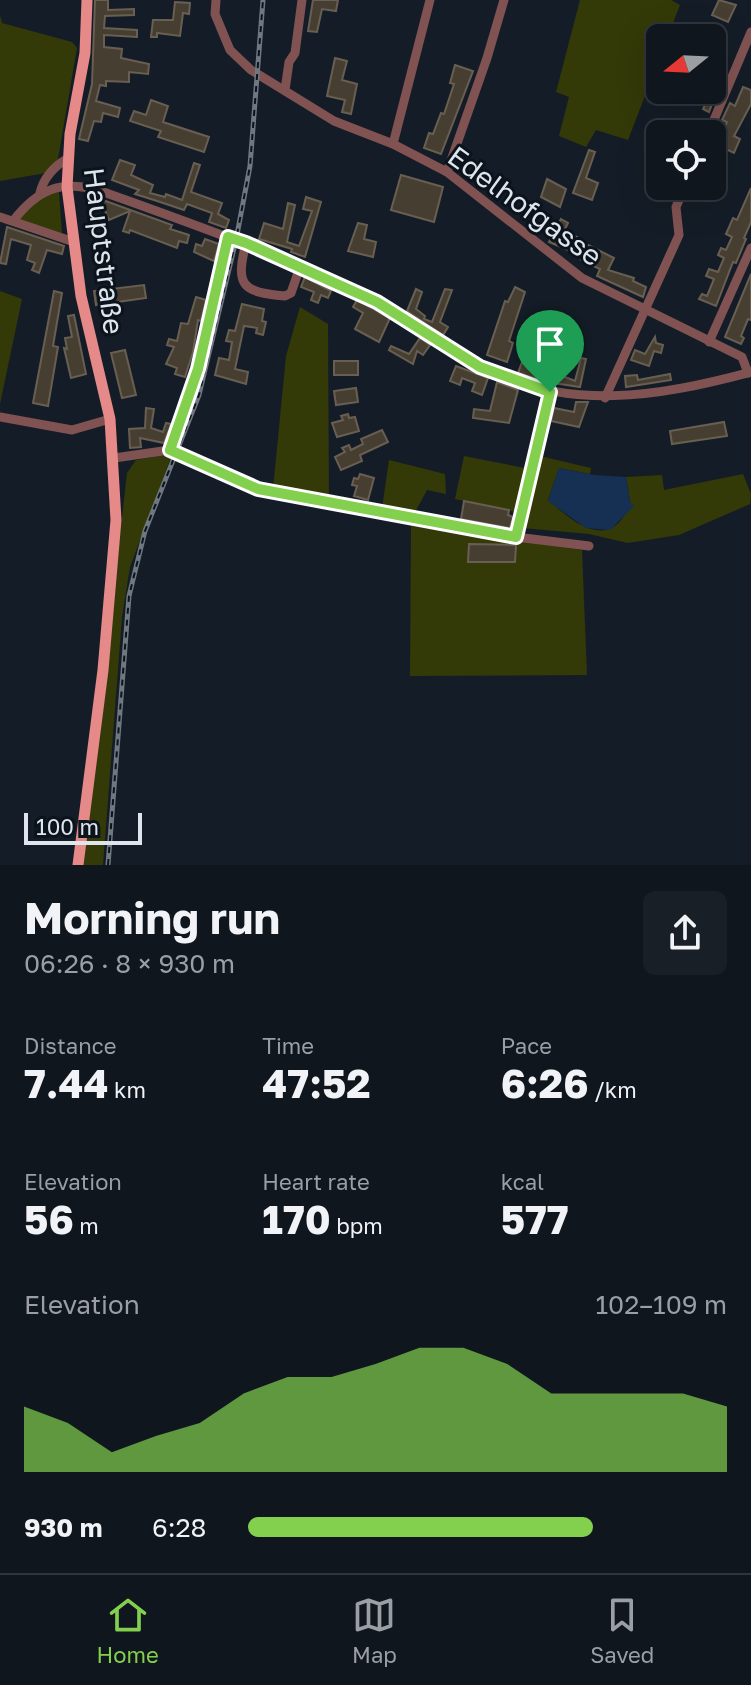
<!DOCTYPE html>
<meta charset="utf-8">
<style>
:root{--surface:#0f161d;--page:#181f26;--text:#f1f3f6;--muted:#9b9fa4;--line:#2f353b;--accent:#83d04e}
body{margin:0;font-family:"Golos Text",sans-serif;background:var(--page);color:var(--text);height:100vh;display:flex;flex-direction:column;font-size:30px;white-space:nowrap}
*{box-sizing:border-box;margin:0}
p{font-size:26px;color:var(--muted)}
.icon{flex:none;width:44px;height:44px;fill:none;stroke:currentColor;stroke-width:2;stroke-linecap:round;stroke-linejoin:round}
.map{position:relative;height:865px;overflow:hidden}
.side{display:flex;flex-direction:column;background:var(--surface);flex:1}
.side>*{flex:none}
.needle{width:52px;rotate:252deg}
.controls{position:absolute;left:646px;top:24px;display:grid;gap:16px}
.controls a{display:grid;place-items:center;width:80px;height:80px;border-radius:12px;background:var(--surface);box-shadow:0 8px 32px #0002,0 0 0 2px var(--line);font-size:40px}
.scale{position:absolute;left:24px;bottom:20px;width:118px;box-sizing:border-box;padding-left:8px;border:4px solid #dfe5ec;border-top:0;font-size:22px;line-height:28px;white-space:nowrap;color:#dfe5ec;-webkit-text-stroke:6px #0b141d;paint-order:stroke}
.pin{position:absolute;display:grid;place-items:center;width:68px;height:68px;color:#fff;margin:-82px -34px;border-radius:50% 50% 50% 0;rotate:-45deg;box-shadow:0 0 8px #0007}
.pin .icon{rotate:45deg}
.round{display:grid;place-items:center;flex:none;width:84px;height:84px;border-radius:12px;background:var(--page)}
.head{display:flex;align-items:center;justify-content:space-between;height:136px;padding:0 24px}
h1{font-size:44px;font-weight:700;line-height:60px}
.stats{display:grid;grid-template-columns:repeat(3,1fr);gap:12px;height:136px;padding:8px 24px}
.stats div{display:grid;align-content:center}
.stats b{font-size:40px;font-weight:700}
.stats small{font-size:22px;font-weight:400}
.stats p{font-size:22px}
.chart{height:224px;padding:16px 24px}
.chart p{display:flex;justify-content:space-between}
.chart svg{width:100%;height:144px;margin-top:8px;fill:var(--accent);opacity:.7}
ul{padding:0 24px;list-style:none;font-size:26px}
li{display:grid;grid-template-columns:128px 96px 1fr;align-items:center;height:60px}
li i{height:20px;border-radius:10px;background:var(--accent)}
.tab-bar{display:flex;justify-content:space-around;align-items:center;height:112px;border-top:2px solid var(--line);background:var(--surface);font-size:22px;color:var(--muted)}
.tab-bar a{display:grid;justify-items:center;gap:4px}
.tab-bar .active{color:var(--accent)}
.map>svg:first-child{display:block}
.green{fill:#343908}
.water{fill:#153053}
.building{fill:#473e32;stroke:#685f52;stroke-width:2}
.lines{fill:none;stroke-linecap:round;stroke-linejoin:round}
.minor{stroke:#805352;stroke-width:9}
.major{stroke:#e58989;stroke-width:11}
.rail-casing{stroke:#6f7780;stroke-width:5}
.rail{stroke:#0b141d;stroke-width:2;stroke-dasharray:6;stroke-linecap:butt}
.route-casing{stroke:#fff;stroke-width:16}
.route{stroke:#83d04e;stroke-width:10}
.labels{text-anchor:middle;stroke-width:6;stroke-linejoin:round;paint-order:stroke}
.street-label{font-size:28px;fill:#dfe5ec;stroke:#0b141d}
</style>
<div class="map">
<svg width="751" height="865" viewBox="0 0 751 865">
<rect width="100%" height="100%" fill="#141d27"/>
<g class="green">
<path d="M580 0H671L680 5 667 38H660V57L628 140 596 130 586 147 559 136 569 97 556 92Z"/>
<path d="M0 15 2 23 72 42 77 48 58 159 46 173 0 181Z"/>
<path d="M59 192 62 234 18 219 42 196Z"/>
<path d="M0 291 22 299 0 404Z"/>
<path d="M300 307 328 324 329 507 272 499 286 356Z"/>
<path d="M166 455 171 457 130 567 122 617 103 865H83L127 473 136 460Z"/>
<path d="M464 456 525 468 516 512 455 499Z"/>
<path d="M540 456 591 468 590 474 559 468 548 500C565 514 592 541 615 526 622 521 625 513 631 507L626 477 662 475 664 490 743 474 751 494 750 504 679 535 628 543 589 534 523 528Z"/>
<path d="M389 460 445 474 446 494 427 490 411 520 381 515Z"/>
<path d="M411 526 582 550 587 675 410 676Z"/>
</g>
<path class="water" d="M559 468 594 475 626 477 630 502 634 506 610 530 586 528 548 501Z"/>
<g class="building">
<path d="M95 0H108V10L134 9V15L105 16 104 28 137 30V37L104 35V47L122 49 121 58 149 64 148 74 129 72V82L106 81V86L100 85 96 101 120 108 118 117 103 113 101 122 94 121 88 141 79 139 92 84Z"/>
<path d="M313 0H338L336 11 322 9 317 32 308 31Z"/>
<path d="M719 0 736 5 728 22 712 15Z"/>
<path d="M175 2 190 3 189 14 183 13 180 36 157 33V37H151L153 20H173Z"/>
<path d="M335 58 347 61 342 80 357 84 351 114 342 112 345 100 327 96Z"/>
<path d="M455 65 473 71 441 154 424 148 429 133 433 134 441 113 444 114 454 84 450 83Z"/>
<path d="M712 68 723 74 709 112 703 109 705 105 693 99 697 90H712Z"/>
<path d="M743 87 751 90V104L734 136 740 139 734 153 726 149 719 163 722 164 719 171 712 168V154L727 122 722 120 730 103 735 106Z"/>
<path d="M151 100 168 106 163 122 209 137 204 152 158 137 161 131 130 121 134 111 146 115Z"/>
<path d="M589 150 595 152 586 178 598 183 592 200 573 193Z"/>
<path d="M120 160 135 165 131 175 153 185 150 193 165 197 166 194 182 200 194 163 200 165 191 192 222 203 218 214 229 220 226 228 209 222 212 213 187 204 184 210 154 200 135 194 139 190 112 180Z"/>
<path d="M401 175 443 187 434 222 391 210Z"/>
<path d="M547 179 566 189 560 207 541 197Z"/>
<path d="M751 188V222L744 238 746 239 736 263 733 262 716 306 699 299 702 294 707 296 714 279 706 276 709 269 718 272 724 258 718 255 721 248 726 250 732 237 726 234 733 218 737 220Z"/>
<path d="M306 197 321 202 305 257 291 252 292 249 259 239 264 223 283 229 288 203 295 205 287 242 299 246 312 211 303 209Z"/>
<path d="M100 199 172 225 170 229 189 235 187 243 179 241 177 248 130 230 129 233 123 231 130 211 109 220Z"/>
<path d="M561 219 568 223 564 231 577 237 570 251 549 242Z"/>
<path d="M358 223 367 225 364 239 376 242 373 257 348 251Z"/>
<path d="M7 227 64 246 62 254 47 250 39 273 32 270 35 263 27 260 31 245 11 239 6 264 0 263Z"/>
<path d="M205 239 219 244 214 261 194 252 196 244 202 246Z"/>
<path d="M588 245 614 258 608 270 634 278 633 281 646 287 643 297 597 276 600 269 581 260Z"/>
<path d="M751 274V320L748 319 741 336 744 338 741 344 725 337Z"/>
<path d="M305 277 331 291 328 298 321 295 318 303 311 300 314 292 301 287Z"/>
<path d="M144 285 146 298 96 305 94 291Z"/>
<path d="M515 287 525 292 509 341 513 343 507 362 487 355 505 301 508 302Z"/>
<path d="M416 289 422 292 416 309 425 316 424 319 432 322 445 289 452 290 440 322 448 327 443 335 407 311Z"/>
<path d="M54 291 62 293 53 346 58 347 48 406 33 403Z"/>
<path d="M196 297 206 300 201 321 198 320 193 352 185 377 175 374 177 368 166 364 174 347 167 345 169 339 177 341 181 323 188 324Z"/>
<path d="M357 300 390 318 379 342 355 329 363 313 353 307Z"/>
<path d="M242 304 264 309 262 321 266 322 263 335 256 333 257 328 244 326 235 369 248 372 246 384 215 375 219 358 229 360 232 342 226 341 229 330 235 331Z"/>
<path d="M74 315 86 374 71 378 64 348 67 349 65 338 72 337 68 316Z"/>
<path d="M655 337 656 343 663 345 661 353 654 351 649 366 631 360 635 350 645 354Z"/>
<path d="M420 338 430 345 423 355 417 351 413 364 389 350 391 346 409 354Z"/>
<path d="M125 350 136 395 122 398 111 353Z"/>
<path d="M581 358 586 359 580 387 547 382 518 373 522 362 544 370 547 361 554 363 550 371 575 381Z"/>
<rect x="334" y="361" width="24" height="14"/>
<path d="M456 366 488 378 482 395 472 391 475 383 462 378 460 385 450 381Z"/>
<path d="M670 374 671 380 626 387 625 376 637 375 638 380Z"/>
<path d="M497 382 518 390 509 423 473 418 474 409 490 411Z"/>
<path d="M356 388 358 402 336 405 334 391Z"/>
<path d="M576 402H588L579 427 551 421 554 408 574 412Z"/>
<path d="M146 408 154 409 151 428 163 432 166 423 171 424 164 443 140 438 141 447 130 448 129 429 145 428Z"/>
<path d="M348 414 349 418 355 417 359 431 337 437 332 423 343 420 341 416Z"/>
<path d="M724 422 727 436 672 444 670 431Z"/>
<path d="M382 430 388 442 360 455 362 461 341 470 335 457 345 452 342 448 349 445 351 450 363 444 361 439Z"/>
<path d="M360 474 374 478 368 500 354 496 357 486 352 485 354 478 358 479Z"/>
<path d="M464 501 509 510 508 515 513 517 510 528 461 519Z"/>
<path d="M469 544 516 545 515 562H468Z"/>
</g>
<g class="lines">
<g class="minor">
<path d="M216 0 215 14 230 50 251 70 334 121 393 144 447 172 582 278 742 357 748 373"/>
<path d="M285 90 289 62 295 53 302 0"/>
<path d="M708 134 751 32"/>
<path d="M393 144 430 0"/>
<path d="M447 172 487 58 504 0"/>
<path d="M40 193C43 179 54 166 67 159"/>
<path d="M0 217 74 242"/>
<path d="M13 221C37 190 59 180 98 190 192 224 285 256 375 301 411 319 442 348 478 366 569 412 657 397 751 372"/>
<path d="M246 243C235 286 242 292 285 296L291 293 300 267"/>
<path d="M709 342 751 248"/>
<path d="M605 398 679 235 676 207 685 186"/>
<path d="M0 417 72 430 110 419"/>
<path d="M170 450 198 369 228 237"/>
<path d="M114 458 170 450 258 489 278 494 516 537 589 546"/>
<path d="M516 537 550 392"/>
</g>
<path class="major" d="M78 865 103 670 116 520 110 419 81 296 67 187 70 134 85 53 87 0"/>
<defs>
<path id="rail" d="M108 865 129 596 145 531 199 395 236 240 250 166 263 0"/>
</defs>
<use href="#rail" class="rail-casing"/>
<use href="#rail" class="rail"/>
</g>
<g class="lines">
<defs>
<path id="route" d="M228 237 246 243 377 302 480 367 550 392 516 537 258 489 170 450 198 369Z"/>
</defs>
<use href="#route" class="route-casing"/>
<use href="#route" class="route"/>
</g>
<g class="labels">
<g class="street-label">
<text transform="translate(525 206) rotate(36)" y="10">Edelhofgasse</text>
<text transform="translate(104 251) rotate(83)" y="10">Hauptstraße</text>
</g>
</g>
</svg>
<div class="controls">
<a><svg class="needle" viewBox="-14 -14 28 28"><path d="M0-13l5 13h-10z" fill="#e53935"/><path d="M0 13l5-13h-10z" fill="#9b9fa4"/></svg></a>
<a><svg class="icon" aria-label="locate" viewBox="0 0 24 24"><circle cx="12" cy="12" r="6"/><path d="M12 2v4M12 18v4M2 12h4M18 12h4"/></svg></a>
</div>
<div class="scale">100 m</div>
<div class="pin" style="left:550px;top:392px;background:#1e9e55"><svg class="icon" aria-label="arrive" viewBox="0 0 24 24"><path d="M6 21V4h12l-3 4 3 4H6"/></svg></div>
</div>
<section class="side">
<div class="head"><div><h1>Morning run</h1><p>06:26 · 8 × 930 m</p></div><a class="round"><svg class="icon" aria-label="share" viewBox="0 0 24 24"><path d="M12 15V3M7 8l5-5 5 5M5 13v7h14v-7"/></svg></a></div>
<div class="stats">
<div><p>Distance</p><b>7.44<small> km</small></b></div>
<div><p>Time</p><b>47:52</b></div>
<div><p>Pace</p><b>6:26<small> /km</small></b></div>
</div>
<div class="stats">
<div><p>Elevation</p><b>56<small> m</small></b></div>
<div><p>Heart rate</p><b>170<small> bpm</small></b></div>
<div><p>kcal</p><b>577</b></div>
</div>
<div class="chart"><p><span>Elevation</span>102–109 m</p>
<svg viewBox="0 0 160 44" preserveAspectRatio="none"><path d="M0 44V24L10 29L20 38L30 33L40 29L50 20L60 15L70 15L80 11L90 6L100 6L110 11L120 20L130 20L140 20L150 20L160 24V44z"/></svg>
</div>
<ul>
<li><b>930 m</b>6:28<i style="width:72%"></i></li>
</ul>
</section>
<nav class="tab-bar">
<a class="active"><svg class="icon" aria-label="home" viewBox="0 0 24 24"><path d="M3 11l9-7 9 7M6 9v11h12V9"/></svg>Home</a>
<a><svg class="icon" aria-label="map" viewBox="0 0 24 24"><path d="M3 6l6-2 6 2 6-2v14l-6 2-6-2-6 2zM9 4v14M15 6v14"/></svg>Map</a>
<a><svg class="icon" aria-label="saved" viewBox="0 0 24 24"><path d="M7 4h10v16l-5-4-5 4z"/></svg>Saved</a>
</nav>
